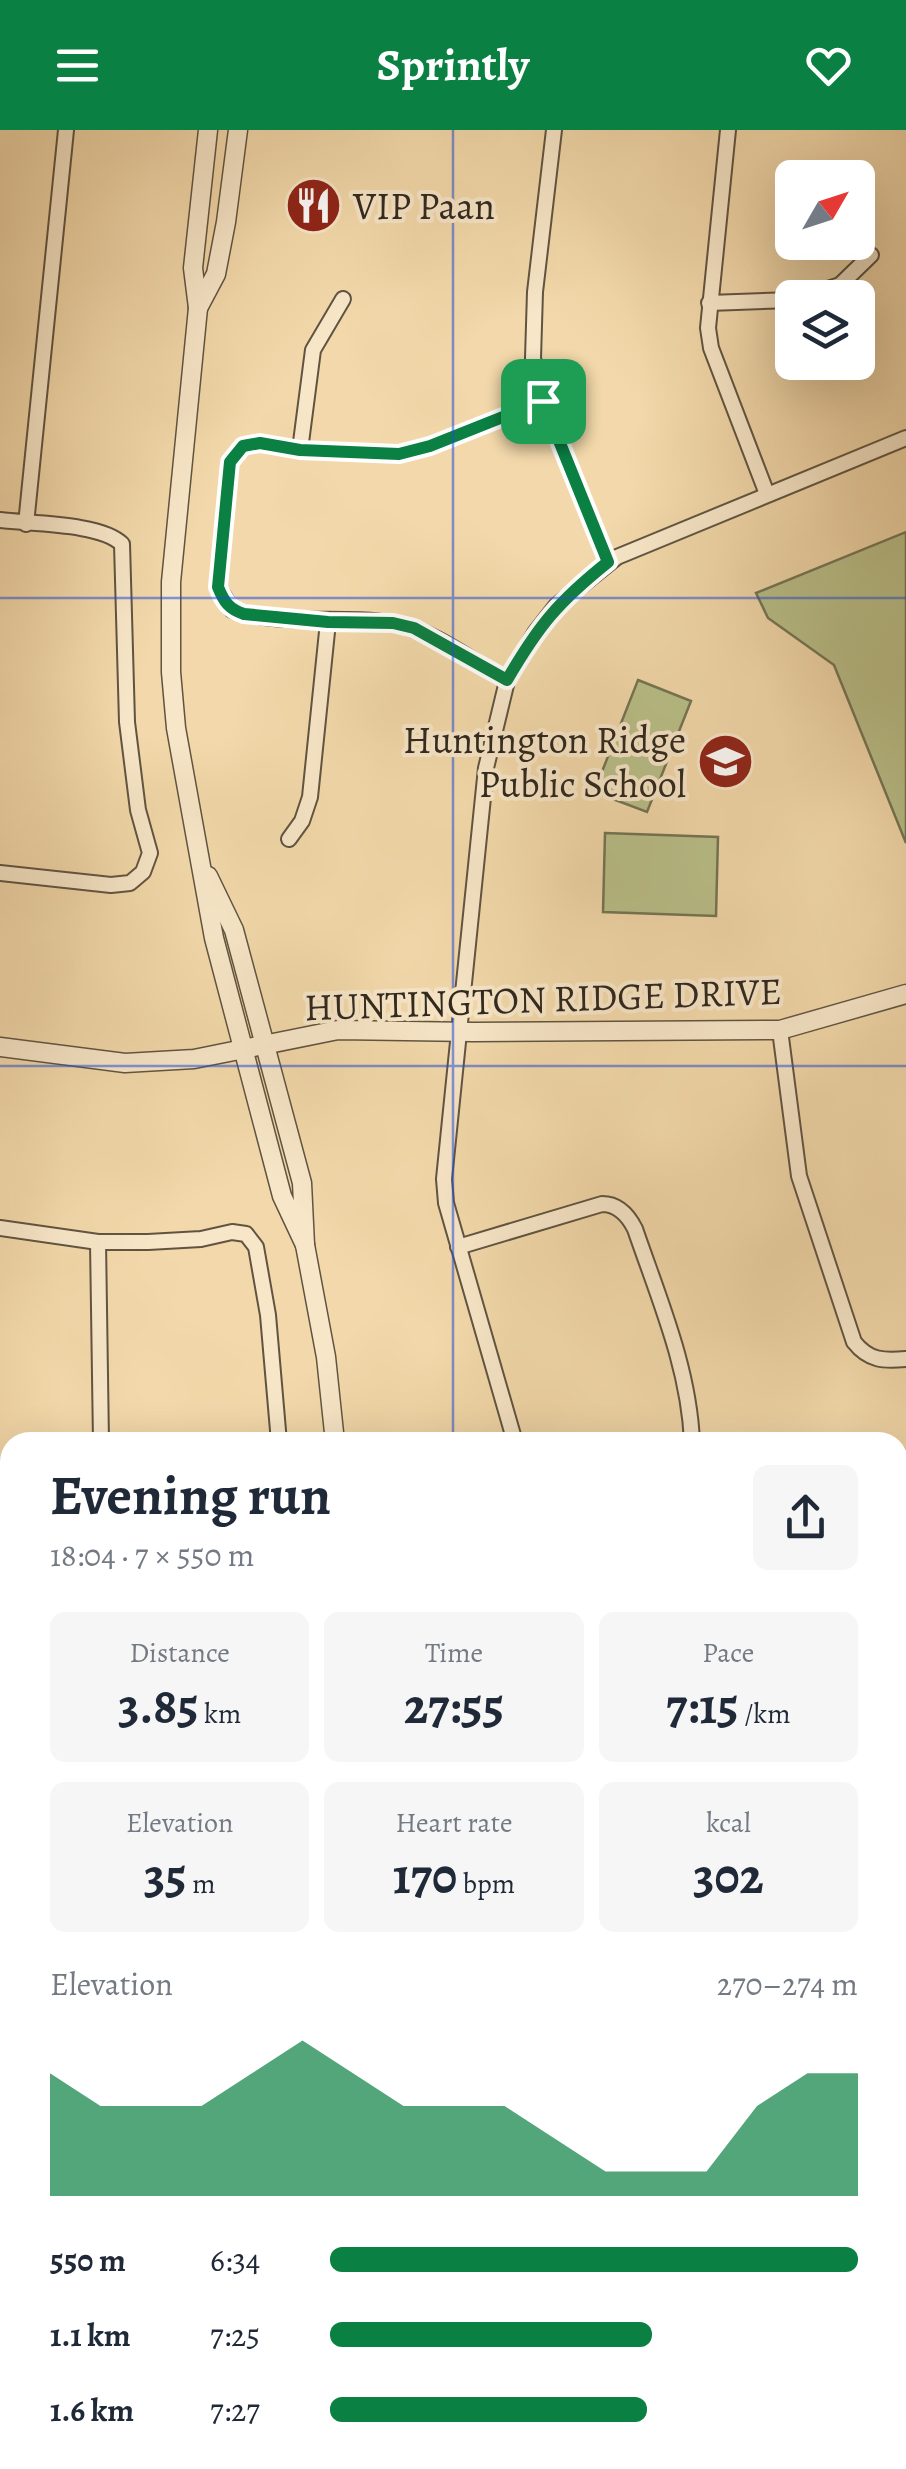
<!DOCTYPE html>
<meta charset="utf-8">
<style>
:root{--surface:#fff;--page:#f6f6f7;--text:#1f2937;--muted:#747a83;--accent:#0b8043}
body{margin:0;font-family:Alegreya,serif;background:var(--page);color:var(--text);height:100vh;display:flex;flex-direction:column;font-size:38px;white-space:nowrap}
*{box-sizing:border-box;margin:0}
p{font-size:32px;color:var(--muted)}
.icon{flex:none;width:55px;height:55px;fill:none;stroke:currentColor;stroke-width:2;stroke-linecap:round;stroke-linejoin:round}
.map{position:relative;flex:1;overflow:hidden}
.side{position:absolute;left:0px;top:1302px;width:908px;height:1038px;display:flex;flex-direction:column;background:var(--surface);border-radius:30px 30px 0 0;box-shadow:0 10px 40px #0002}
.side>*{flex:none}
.needle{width:65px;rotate:51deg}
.tools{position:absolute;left:775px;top:30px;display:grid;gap:20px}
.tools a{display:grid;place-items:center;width:100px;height:100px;border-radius:15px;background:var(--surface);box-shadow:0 10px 40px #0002;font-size:50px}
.pin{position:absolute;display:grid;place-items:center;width:85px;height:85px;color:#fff;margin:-42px;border-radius:20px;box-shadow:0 5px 15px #0006}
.round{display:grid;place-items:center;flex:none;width:105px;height:105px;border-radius:15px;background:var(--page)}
.overview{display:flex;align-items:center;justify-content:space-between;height:170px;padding:0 50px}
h1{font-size:55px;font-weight:600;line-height:75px}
.figures{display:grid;grid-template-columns:repeat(3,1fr);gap:15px;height:170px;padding:10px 50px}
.figures div{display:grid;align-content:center;border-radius:15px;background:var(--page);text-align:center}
.figures b{font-size:50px;font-weight:600}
.figures small{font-size:28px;font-weight:400}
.figures p{font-size:28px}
.chart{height:280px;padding:20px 50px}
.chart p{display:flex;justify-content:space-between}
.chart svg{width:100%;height:180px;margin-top:10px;fill:var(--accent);opacity:.7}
ul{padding:0 50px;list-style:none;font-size:32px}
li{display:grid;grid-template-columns:160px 120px 1fr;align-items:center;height:75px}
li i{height:25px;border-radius:12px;background:var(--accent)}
header{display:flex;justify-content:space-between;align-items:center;height:130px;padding:0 50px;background:var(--accent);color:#fff;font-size:45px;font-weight:600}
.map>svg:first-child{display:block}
.green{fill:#b9bf89;stroke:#747454;stroke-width:2.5}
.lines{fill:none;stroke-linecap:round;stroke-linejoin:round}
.stream{stroke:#71806f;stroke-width:4}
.minor-casing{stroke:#605441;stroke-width:18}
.tertiary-casing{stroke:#605441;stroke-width:21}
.motorway-casing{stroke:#30281e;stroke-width:29}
.minor{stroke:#f7e6c8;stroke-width:14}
.tertiary{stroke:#f7e6c8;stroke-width:18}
.motorway{stroke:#f2d8aa;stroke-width:25}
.route-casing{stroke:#fff;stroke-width:20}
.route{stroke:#0b8043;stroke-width:12}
.grid{fill:none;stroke:#1d4ed8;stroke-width:2.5;stroke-opacity:0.55}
.labels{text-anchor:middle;stroke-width:8;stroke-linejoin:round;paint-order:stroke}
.poi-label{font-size:38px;fill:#30281e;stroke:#f7e6c8;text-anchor:start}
.street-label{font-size:38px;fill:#30281e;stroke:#f7e6c8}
</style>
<header><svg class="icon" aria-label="menu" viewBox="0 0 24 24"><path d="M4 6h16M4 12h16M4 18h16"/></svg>Sprintly<svg class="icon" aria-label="heart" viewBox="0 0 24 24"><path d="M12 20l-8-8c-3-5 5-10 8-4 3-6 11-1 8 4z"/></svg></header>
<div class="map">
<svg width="906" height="2339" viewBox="0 0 906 2339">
<rect width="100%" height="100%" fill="#f2d8aa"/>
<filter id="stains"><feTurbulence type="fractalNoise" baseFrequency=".002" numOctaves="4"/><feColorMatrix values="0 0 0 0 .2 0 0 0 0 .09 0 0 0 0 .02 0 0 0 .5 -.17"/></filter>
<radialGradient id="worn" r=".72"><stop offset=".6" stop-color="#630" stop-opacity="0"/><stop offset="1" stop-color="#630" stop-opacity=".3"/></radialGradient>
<g class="green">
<path d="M906 402V713L834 535 768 488 756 463Z"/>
<path d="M638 550 691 571 647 682 594 662Z"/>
<path d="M605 703 718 707 716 786 603 782Z"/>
<path d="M898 1493H906V1755L898 1756Z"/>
<rect x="0" y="1504" width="10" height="268"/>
</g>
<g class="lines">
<g class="stream">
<path d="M898 1712H906"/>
<path d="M0 1756H10"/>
<path d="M898 1922H906"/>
</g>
<defs>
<g id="minor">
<path d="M554 0 535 162 533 228 543 271 608 432"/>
<path d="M728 0 708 198 711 218 767 364"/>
<path d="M799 168 840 155 871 125"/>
<path d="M709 173 792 170"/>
<path d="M300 320 313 220 343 169"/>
<path d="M0 390C31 394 101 393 122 414L127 592 138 680 150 723 143 742 130 753 111 755 0 743"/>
<path d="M26 394 66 0"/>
<path d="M507 551C473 532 435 501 396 494 343 484 285 497 232 480L218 457 230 332 243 316 261 313 300 320 399 324 429 316 543 271"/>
<path d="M289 709 302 691 310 667 328 492"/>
<path d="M780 900 799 1046 854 1212C869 1231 884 1231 906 1229"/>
<path d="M0 1098 98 1112H148L201 1109 232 1102 246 1104 256 1117 268 1185 279 1312"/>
<path d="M98 1112 101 1312"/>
<path d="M458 1117 602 1074C618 1074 628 1085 635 1099 659 1169 689 1238 692 1312"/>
<path d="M515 1312 446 1073 444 1049 486 638 507 551 535 503 556 476 617 427 906 308"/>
<path d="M0 1397H10"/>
<path d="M898 1404H906"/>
</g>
<g id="tertiary">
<path d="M208 0 193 138 198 178 171 452V542L176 598 214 808 282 1066 305 1115"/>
<path d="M198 178 216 144 226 92 238 0"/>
<path d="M208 746 234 800 302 1053 305 1115 326 1227 335 1312"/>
<path d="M0 917 125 933 194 929 338 900 473 902 780 900 906 864"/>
<path d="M898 1946H906"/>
<path d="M0 1961H10"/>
<path d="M898 1970H906"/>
<path d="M0 1986H10"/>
<path d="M203 2339 204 2330"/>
<path d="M227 2339 228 2330"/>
</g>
<g id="motorway">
<path d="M898 1826 906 1825"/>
<path d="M0 1838H10"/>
<path d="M898 1872H906"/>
<path d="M0 1893 10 1892"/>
</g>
</defs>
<use href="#minor" class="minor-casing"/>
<use href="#tertiary" class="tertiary-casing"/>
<use href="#motorway" class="motorway-casing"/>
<use href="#minor" class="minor"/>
<use href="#tertiary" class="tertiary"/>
<use href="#motorway" class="motorway"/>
</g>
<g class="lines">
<defs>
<path id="route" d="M543 271 608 432C558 472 539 495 507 550L414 498 393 493 328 492 244 484C229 479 224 472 218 457L230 332 243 316 260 313 300 320 399 324 430 316Z"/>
</defs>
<use href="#route" class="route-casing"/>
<use href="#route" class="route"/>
</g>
<path class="grid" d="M453 0V1312M0 468H906M0 936H906M0 1403H10M898 1403H906M0 1871H10M898 1871H906M453 2330V2339"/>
<defs>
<symbol id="restaurant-disc" viewBox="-11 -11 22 22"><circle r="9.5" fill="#8f2418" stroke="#f7e6c8"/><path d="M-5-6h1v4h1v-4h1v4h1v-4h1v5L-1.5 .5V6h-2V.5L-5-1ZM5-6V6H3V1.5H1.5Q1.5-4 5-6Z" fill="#fff"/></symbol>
<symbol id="school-disc" viewBox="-11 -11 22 22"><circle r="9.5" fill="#8f2418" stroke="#f7e6c8"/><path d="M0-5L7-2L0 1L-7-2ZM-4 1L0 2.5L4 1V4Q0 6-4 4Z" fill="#fff"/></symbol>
</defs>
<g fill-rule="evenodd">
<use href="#restaurant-disc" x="282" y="44" width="63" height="63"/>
<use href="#school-disc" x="694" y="600" width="63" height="63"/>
</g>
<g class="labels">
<g class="poi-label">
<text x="353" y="89">VIP Paan</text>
<text x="686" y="623" text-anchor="end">Huntington Ridge<tspan x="686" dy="44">Public School</tspan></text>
</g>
<g class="street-label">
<text transform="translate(543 869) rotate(-2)" y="13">HUNTINGTON RIDGE DRIVE</text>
</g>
</g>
<rect width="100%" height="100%" filter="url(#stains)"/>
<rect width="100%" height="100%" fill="url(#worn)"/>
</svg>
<div class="tools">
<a><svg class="needle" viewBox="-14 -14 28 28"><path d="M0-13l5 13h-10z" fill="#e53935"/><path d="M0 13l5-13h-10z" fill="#747a83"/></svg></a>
<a><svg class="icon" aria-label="layers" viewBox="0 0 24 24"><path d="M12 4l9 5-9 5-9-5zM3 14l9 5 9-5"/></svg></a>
</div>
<div class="pin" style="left:543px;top:271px;background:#1e9e55"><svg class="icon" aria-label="arrive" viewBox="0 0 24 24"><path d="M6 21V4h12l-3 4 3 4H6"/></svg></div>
<section class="side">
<div class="overview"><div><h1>Evening run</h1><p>18:04 · 7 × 550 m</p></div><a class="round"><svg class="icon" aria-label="share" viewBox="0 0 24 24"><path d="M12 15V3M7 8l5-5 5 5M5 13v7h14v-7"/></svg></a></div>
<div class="figures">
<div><p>Distance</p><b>3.85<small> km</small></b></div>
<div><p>Time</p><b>27:55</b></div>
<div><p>Pace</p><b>7:15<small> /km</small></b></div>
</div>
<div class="figures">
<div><p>Elevation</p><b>35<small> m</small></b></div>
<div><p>Heart rate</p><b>170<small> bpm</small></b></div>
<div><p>kcal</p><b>302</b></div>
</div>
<div class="chart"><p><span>Elevation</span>270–274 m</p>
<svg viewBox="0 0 160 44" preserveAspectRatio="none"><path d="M0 44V14L10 22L20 22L30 22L40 14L50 6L60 14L70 22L80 22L90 22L100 30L110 38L120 38L130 38L140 22L150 14L160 14V44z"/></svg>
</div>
<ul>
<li><b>550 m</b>6:34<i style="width:100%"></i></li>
<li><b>1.1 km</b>7:25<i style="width:61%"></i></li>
<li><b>1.6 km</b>7:27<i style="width:60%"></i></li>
</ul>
</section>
</div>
